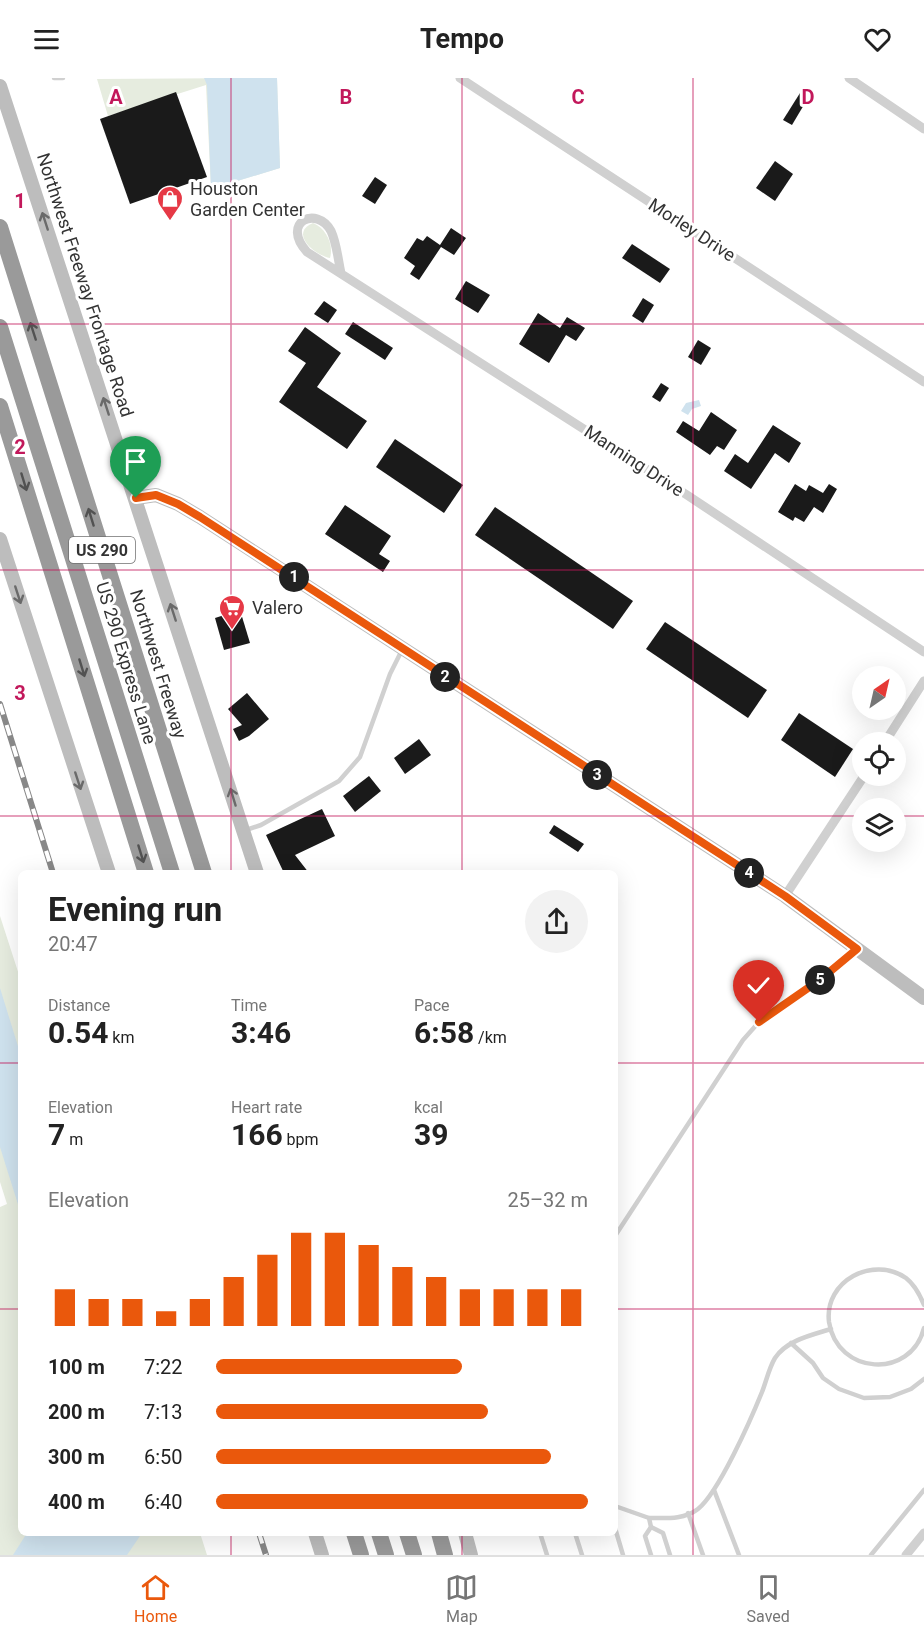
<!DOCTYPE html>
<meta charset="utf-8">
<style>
:root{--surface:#fff;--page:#f2f2f2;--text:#222;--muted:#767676;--line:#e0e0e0;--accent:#ea580c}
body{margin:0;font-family:Roboto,sans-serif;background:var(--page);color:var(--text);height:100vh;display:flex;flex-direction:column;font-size:22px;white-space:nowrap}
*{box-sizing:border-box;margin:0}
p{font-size:20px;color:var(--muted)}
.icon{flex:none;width:33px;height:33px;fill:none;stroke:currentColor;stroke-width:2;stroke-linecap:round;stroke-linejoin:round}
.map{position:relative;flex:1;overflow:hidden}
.drawer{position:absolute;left:18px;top:792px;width:600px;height:666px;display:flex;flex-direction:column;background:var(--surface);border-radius:9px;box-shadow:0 6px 24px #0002}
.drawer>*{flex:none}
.needle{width:39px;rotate:34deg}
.controls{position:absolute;left:852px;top:588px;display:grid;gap:12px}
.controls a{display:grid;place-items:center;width:54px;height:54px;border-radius:50%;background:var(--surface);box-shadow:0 6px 24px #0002;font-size:30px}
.pin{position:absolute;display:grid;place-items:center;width:51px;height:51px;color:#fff;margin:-62px -26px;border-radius:50% 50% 50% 0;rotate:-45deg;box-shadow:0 0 6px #0007}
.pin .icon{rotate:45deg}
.km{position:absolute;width:30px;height:30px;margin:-15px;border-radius:50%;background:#222;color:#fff;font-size:16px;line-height:30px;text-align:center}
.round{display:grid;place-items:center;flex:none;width:63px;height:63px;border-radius:32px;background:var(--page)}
.headline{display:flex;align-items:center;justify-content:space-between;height:102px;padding:0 30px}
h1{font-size:33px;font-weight:700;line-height:45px}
.figures{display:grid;grid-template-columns:repeat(3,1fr);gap:9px;height:102px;padding:6px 30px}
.figures div{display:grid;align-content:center}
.figures b{font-size:30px;font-weight:700}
.figures small{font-size:16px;font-weight:400}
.figures p{font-size:16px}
.chart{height:168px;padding:12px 30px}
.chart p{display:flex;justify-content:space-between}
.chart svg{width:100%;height:108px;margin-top:6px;stroke:var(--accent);stroke-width:6}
ul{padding:0 30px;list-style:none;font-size:20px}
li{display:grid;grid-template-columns:96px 72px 1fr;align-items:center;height:45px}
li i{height:15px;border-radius:8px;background:var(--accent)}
header{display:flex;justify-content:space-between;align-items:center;height:78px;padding:0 30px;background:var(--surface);font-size:27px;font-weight:700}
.tabs{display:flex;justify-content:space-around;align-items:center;height:84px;border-top:2px solid var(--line);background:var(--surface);font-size:16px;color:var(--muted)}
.tabs a{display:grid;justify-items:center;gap:3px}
.tabs .on{color:var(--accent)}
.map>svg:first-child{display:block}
.green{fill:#e6ecdf}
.water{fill:#cfe2ee}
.building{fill:#1a1a1a}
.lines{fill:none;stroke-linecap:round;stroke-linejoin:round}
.lane{stroke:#d0d0d0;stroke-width:4.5}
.street{stroke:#d0d0d0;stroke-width:9}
.secondary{stroke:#bdbdbd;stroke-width:14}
.highway{stroke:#9a9a9a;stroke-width:16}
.rail-casing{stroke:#888;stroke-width:6}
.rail{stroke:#fff;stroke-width:4;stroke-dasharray:11;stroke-linecap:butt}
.oneway{stroke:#6a6a6a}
.oneway2{stroke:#525252}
.route-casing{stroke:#fff;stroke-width:12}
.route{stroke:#ea580c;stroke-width:8}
.grid{fill:none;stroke:#c2185b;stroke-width:1.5;stroke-opacity:0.55}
.labels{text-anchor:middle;stroke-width:6;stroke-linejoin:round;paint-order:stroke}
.shield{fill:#fff;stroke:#707070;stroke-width:1.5}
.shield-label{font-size:16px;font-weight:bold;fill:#333}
.poi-label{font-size:18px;fill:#333;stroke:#fff;text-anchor:start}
.street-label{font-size:18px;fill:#333;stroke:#fff}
.grid-label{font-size:20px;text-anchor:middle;font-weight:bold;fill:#c2185b;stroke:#fff;stroke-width:6;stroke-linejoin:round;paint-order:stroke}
</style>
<header><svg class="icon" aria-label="menu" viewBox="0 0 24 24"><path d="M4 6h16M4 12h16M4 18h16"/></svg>Tempo<svg class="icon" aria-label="heart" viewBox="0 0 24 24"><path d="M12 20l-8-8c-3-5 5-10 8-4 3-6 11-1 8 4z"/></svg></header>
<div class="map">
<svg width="924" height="1477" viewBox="0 0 924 1477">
<rect width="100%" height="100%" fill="#fff"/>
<g class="green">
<path d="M277 0 280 90 211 111 206 7 108 38 97 1Z"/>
<path d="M313 145C326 150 334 167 330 180 314 177 289 155 313 145Z"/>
<path d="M0 838 21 903V1455H200L207 1477H0V1129L7 1126 0 1104Z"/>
</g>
<g class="water">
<path d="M204 0H277L280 90 211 111 207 7Z"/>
<path d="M699 322 701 328 692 331 688 337 681 333 686 325Z"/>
<path d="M0 910 21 978V1136L0 1069Z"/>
<path d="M27 1455H142L127 1477H13Z"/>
</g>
<g class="building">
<path d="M176 14 207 99 130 126 100 41Z"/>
<path d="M800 15 808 20 792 47 783 42Z"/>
<path d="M775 83 793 96 775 123 756 110Z"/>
<path d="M375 99 387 107 375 126 362 118Z"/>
<path d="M451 150 466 160 454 177 441 169 419 202 410 196 415 188 404 180 417 160 423 163 427 158 440 167Z"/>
<path d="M632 166 670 191 660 205 622 180Z"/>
<path d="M466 203 490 217 478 235 455 221Z"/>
<path d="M643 220 654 227 643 245 632 238Z"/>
<path d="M324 223 337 232 328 245 314 236Z"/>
<path d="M538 235 560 250 567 239 585 250 576 263 566 257 549 285 519 266Z"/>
<path d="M353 244 393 270 385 282 345 256Z"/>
<path d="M305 249 341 275 317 309 367 343 347 371 279 324 306 285 288 273Z"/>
<path d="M698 262 711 270 701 287 688 279Z"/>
<path d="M661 305 669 310 660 324 652 319Z"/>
<path d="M711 334 737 352 724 372 717 368 710 377 676 354 683 343 699 353Z"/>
<path d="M773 347 801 365 789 385 775 375 751 411 724 393 735 376 748 385Z"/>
<path d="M395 361 463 407 444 435 376 389Z"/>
<path d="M795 406 806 413 809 407 823 415 829 406 837 411 823 435 814 429 804 444 795 439 793 443 778 434Z"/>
<path d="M345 427 391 458 379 476 390 483 383 494 325 456Z"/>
<path d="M495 429 633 523 613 551 475 457Z"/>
<path d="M240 532 250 565 224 572 215 540Z"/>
<path d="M665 544 767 612 748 640 646 571Z"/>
<path d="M247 615 269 641 249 658 239 663 233 651 242 647 228 631Z"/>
<path d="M799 635 853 671 835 699 781 662Z"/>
<path d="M419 661 431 677 405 696 394 680Z"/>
<path d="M369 698 381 713 355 734 343 718Z"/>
<path d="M322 731 335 758 295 777 309 795H284L266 757Z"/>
<path d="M554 747 584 766 578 774 549 755Z"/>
</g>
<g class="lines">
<g class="lane">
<path d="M54 0H63"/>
<path d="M246 752 261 747 339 703 360 679 390 596 402 572"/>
<path d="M615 1158 743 962 759 944 821 901 855 873"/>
<path d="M924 1227C920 1217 915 1207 906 1200 873 1177 824 1203 829 1244 837 1297 911 1302 924 1250"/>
<path d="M791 1265 813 1285 823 1300 839 1311 864 1320 890 1319 911 1311 924 1301"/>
<path d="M714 1412 739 1477"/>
<path d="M615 1428 649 1440 651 1449 645 1458 651 1477"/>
<path d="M688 1435 703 1477"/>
<path d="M649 1440C665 1440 684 1442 698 1431 719 1414 751 1341 762 1314 766 1304 769 1290 775 1280 787 1262 812 1257 831 1251"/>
<path d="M651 1449 663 1455 670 1477"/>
<path d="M615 1450 623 1477"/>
<path d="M540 1455 547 1477"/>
<path d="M575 1455 582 1477"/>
<path d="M871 1477 924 1412"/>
</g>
<g class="street">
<path d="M460 0 924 304"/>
<path d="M849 0 924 51"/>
<path d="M341 195C338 182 337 166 331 153 317 127 280 144 307 174L687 417 924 574"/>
<path d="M885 664 924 603"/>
<path d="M785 818 864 698"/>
<path d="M906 1477 924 1455"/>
</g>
<g class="secondary">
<path d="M0 8 257 795"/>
<path d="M136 420 156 417 178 426 200 439 785 818 924 920"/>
<path d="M0 461 109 795"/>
<path d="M315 1455 322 1477"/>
<path d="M465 1455 471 1477"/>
</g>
<g class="highway">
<path d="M0 149 204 795"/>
<path d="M0 249 172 795"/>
<path d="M0 328 146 795"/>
<path d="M354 1455 361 1477"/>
<path d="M379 1455 386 1477"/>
<path d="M407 1455 414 1477"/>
<path d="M439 1455 445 1477"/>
</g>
<defs>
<g id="rail">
<path d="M0 626 53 795"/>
<path d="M259 1455 266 1477"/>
</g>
</defs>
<use href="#rail" class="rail-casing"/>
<use href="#rail" class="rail"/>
</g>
<defs><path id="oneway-shaft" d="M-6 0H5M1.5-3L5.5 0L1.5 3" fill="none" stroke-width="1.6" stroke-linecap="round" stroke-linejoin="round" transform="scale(1.5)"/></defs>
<g class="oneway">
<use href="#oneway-shaft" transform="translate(45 143) rotate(-108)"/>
<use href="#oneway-shaft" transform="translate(106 328) rotate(-108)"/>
<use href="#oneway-shaft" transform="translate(18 517) rotate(72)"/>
<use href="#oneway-shaft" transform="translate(173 534) rotate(-108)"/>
<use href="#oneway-shaft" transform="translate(78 703) rotate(72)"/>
<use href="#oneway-shaft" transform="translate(233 719) rotate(-107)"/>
</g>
<g class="oneway2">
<use href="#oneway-shaft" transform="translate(33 253) rotate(-108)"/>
<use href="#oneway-shaft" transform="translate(24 404) rotate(73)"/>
<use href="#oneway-shaft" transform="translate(91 439) rotate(-107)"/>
<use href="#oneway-shaft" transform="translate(82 590) rotate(73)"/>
<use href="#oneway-shaft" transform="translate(141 776) rotate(73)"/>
</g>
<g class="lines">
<defs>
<path id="route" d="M136 420 156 417 178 426 200 439 785 818 857 871 821 901 759 944"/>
</defs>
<use href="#route" class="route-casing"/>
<use href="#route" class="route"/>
</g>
<path class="grid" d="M231 0V795M462 0V795M693 0V1477M0 246H924M0 492H924M0 738H862M896 738H924M0 985H21M615 985H924M0 1231H21M615 1231H924M231 1455V1477M462 1455V1477"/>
<defs>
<symbol id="shop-pin" viewBox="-11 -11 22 30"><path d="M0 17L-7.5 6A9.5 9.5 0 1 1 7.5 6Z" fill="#e63946" stroke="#fff"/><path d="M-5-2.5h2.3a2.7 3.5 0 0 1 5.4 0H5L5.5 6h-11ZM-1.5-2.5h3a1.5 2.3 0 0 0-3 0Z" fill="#fff"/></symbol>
<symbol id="supermarket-pin" viewBox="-11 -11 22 30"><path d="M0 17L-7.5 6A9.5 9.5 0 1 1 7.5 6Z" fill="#e63946" stroke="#fff"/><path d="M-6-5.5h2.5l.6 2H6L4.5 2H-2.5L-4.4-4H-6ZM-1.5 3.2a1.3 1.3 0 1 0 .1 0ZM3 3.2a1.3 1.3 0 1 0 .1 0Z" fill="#fff"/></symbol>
</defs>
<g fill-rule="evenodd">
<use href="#shop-pin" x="155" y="106" width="30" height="40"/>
<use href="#supermarket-pin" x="217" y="515" width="30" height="40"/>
</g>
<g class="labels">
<rect class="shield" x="69" y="459" width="66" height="26" rx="4.5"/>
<g class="shield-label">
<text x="102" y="478">US 290</text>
</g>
<g class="poi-label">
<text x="190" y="117">Houston<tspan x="190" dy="21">Garden Center</tspan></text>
<text x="252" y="536">Valero</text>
</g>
<g class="street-label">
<text transform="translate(692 152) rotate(33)" y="6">Morley Drive</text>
<text transform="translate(85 207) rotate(72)" y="6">Northwest Freeway Frontage Road</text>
<text transform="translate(634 383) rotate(33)" y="6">Manning Drive</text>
<text transform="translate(126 585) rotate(73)" y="6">US 290 Express Lane</text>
<text transform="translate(158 586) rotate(73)" y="6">Northwest Freeway</text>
</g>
</g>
<g class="grid-label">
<text x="116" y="26">A</text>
<text x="346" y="26">B</text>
<text x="578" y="26">C</text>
<text x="808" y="26">D</text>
<text x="20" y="130">1</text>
<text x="20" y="376">2</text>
<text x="20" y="622">3</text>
</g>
</svg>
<div class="controls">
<a><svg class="needle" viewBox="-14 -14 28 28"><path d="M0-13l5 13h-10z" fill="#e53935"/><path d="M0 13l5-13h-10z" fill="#767676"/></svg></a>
<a><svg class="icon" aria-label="locate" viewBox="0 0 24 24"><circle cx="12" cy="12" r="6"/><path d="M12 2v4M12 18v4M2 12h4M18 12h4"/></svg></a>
<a><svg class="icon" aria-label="layers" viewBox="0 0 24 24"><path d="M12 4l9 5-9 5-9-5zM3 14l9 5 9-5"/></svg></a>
</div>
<div class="pin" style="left:136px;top:420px;background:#1e9e55"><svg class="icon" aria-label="arrive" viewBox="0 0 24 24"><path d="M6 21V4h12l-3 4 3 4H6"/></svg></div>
<div class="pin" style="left:759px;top:944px;background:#d93025"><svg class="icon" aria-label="check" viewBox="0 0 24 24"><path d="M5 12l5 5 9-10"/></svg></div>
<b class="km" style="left:294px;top:499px">1</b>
<b class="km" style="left:445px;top:599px">2</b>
<b class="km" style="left:597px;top:697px">3</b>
<b class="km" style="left:749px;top:795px">4</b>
<b class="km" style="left:820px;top:902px">5</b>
<section class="drawer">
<div class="headline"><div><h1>Evening run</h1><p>20:47</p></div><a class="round"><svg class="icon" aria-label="share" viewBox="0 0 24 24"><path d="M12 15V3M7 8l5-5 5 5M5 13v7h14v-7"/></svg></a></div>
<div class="figures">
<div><p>Distance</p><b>0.54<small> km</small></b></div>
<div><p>Time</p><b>3:46</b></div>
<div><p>Pace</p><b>6:58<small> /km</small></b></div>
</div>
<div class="figures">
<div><p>Elevation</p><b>7<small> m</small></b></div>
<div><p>Heart rate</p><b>166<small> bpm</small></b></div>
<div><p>kcal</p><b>39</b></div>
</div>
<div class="chart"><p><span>Elevation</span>25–32 m</p>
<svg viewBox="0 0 160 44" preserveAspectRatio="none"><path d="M5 44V29M15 44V33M25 44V33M35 44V38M45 44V33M55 44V24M65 44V15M75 44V6M85 44V6M95 44V11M105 44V20M115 44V24M125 44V29M135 44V29M145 44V29M155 44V29"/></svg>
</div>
<ul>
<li><b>100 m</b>7:22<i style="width:66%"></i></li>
<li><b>200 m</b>7:13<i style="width:73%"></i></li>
<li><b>300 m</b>6:50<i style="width:90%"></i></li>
<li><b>400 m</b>6:40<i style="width:100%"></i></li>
</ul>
</section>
</div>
<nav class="tabs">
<a class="on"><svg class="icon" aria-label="home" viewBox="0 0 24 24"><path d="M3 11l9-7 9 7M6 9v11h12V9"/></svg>Home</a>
<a><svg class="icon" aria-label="map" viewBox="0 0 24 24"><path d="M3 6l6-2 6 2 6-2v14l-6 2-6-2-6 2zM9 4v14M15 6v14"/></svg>Map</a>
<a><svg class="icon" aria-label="saved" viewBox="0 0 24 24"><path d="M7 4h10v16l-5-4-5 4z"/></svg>Saved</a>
</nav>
